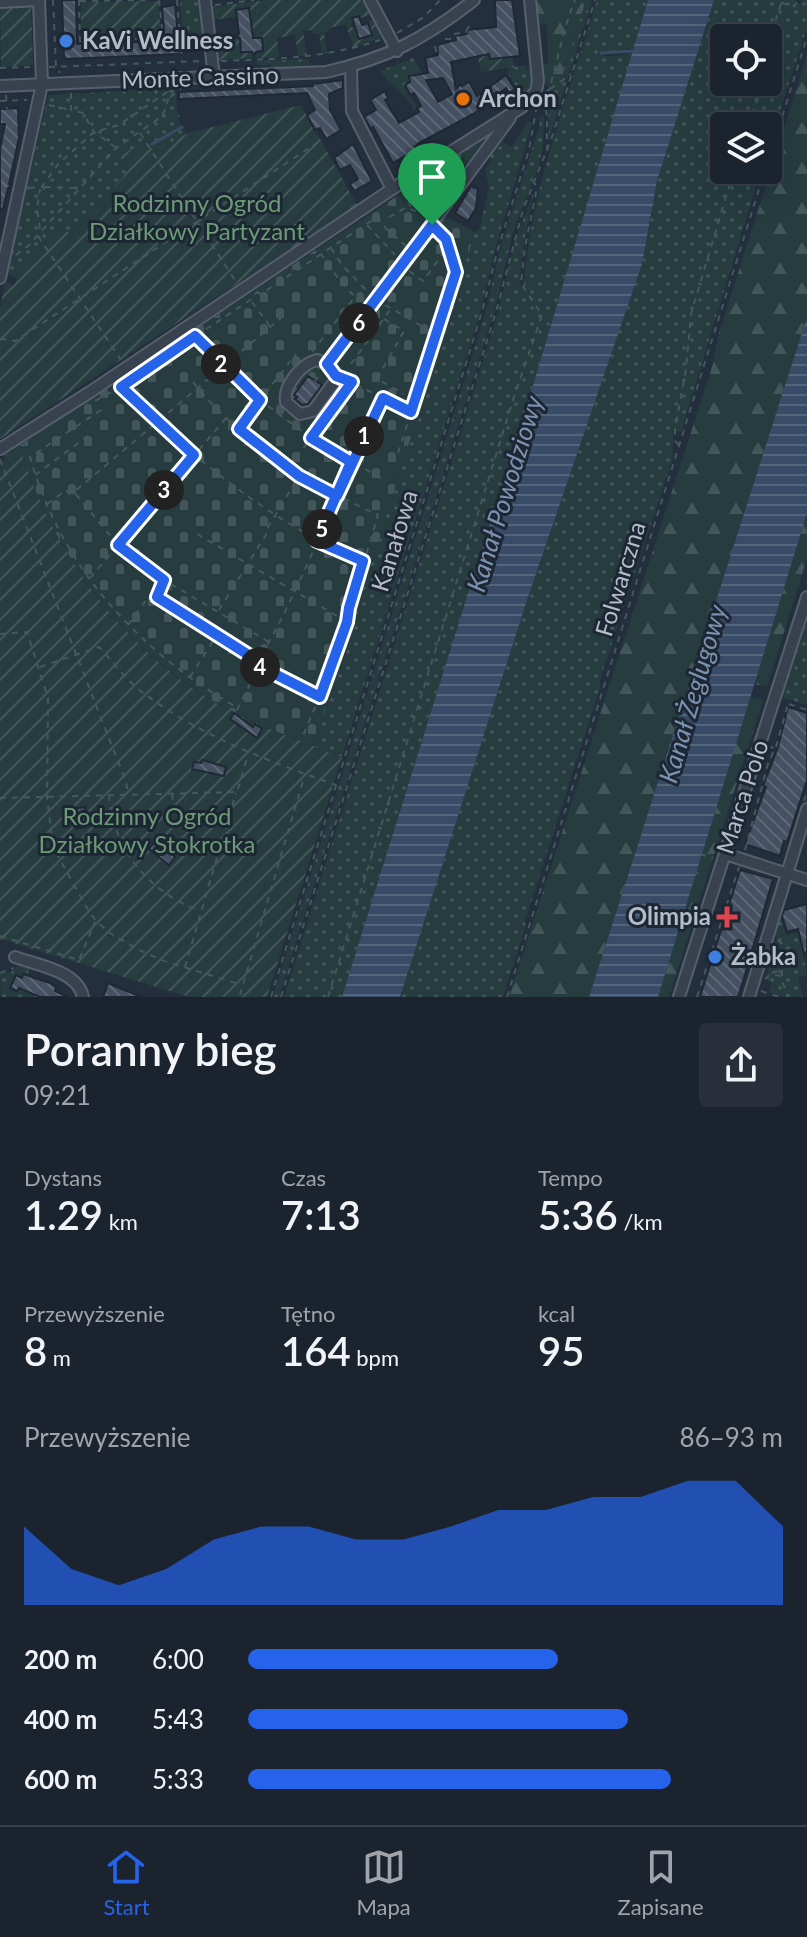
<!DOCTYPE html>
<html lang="pl">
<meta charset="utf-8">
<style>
:root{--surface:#1b232e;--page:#282f3a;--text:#f1f3f6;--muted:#a0a4aa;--line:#39404a;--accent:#2563eb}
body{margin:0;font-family:Lato,sans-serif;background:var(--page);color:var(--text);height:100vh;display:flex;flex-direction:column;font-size:30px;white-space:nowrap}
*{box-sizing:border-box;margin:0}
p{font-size:26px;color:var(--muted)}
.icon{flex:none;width:44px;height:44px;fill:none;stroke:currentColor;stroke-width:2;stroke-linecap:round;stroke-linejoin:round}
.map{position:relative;height:997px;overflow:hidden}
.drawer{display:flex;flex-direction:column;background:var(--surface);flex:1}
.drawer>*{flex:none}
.fabs{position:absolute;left:710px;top:24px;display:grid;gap:16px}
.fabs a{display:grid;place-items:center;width:72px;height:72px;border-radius:8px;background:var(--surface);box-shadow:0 8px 32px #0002,0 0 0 2px var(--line);font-size:40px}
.pin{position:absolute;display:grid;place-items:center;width:68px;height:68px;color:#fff;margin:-82px -34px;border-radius:50% 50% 50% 0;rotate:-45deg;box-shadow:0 0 8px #0007}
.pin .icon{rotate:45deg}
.km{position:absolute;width:40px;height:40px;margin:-20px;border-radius:50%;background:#222;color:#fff;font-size:22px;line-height:40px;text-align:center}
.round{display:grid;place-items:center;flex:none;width:84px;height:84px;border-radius:8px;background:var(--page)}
.head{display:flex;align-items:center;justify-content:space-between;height:136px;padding:0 24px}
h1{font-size:44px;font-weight:600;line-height:60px}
.stats{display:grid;grid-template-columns:repeat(3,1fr);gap:12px;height:136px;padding:8px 24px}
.stats div{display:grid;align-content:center}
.stats b{font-size:40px;font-weight:600}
.stats small{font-size:22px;font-weight:400}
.stats p{font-size:22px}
.chart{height:224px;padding:16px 24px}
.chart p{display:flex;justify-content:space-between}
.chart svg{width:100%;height:144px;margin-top:8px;fill:var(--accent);opacity:.7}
ul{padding:0 24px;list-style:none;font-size:26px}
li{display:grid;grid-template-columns:128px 96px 1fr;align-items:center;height:60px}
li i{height:20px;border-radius:10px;background:var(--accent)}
.dock{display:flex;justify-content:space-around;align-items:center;height:112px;border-top:2px solid var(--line);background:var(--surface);font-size:22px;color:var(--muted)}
.dock a{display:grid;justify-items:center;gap:4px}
.dock .on{color:var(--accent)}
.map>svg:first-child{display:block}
.grass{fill:url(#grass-dots);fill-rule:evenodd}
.forest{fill:url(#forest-firs)}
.cemetery{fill:url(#cemetery-stones)}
.garden{fill:url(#garden-furrows)}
.water{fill:url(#water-rules)}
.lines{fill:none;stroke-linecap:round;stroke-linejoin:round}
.stream{stroke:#394c67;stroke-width:3}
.building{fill:url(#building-back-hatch);stroke:#1f2835;stroke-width:2;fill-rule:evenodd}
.minor-casing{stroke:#565f6c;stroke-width:14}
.path{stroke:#44595c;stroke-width:2;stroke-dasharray:6 6;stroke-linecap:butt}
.minor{stroke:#38414e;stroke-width:10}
.route-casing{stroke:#fff;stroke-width:16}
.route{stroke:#2563eb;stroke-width:10}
.shop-dot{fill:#3f7fe0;stroke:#1d2633;stroke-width:3}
.food-dot{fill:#e8710a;stroke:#1d2633;stroke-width:3}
.health-dot{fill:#e0444e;stroke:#1d2633;stroke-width:3}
.labels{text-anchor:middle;stroke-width:6;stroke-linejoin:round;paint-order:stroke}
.poi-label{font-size:24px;font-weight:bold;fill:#b4bcc9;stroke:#1d2633;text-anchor:start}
.street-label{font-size:24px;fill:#b4bcc9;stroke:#1d2633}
.park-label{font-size:24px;fill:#6b9a76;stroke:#1d2633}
.water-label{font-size:26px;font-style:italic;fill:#7c92b1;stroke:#1d2633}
</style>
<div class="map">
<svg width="807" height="997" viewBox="0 0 807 997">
<defs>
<pattern id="grass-dots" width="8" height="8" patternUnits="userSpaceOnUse" patternTransform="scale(2)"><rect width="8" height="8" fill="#263c3f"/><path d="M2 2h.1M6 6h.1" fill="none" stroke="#435659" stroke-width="1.8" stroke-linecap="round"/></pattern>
<pattern id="forest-firs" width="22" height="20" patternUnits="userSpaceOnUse" patternTransform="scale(2)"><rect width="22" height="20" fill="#263c3f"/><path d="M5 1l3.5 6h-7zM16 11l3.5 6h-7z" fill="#435659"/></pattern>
<pattern id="cemetery-stones" width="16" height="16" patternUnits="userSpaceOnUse" patternTransform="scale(2)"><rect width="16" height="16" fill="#263c3f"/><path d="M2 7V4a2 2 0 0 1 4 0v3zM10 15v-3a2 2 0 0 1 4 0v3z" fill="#435659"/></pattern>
<pattern id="garden-furrows" width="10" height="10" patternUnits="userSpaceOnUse" patternTransform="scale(2)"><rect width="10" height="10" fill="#263c3f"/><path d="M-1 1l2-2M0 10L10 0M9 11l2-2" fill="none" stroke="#435659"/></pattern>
<pattern id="water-rules" width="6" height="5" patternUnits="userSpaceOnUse" patternTransform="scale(2)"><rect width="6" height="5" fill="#394c67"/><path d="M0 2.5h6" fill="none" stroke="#53647b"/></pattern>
<pattern id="building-back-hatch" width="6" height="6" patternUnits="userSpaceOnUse" patternTransform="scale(2)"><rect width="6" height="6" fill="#455162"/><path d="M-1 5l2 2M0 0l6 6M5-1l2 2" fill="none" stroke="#5d6877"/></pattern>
</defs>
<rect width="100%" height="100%" fill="#242f3e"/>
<g class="grass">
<path d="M180 0H200L204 43 184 45Z"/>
<path d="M586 0H592L549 139 548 86H559Z"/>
<path d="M597 0H648L634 49 601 52 606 57 633 53 534 382 342 997H284L498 313 515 241 534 191 524 243 519 283 522 287 524 284C531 186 570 94 597 0Z"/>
<path d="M714 0H796L795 3 799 5 802 0H807V28L768 148V126H724V170H761L681 432 673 430V457L600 680V688L525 921 526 926 503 997H400L527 600 642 264 657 181ZM724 38H768V82H724Z"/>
<path d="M413 58 422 74 405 85 417 108 415 110C405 94 390 86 380 71Z"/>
<path d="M309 59 310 68 271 69V65H257V61Z"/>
<path d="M526 65 527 70 532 69 531 84 524 99 508 74V68Z"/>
<path d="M176 88 177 110 180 116 177 118 186 134 153 153 145 139 122 156 120 158 129 170 70 237 60 225 17 278 7 274 48 95Z"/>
<path d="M540 116 544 117 543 145 539 165 514 229 494 312 279 997H273L486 310 500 249 539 128Z"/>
<path d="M528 121 532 123 495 250 481 309 342 757 314 747 475 232 480 228 489 186 485 170 491 159 487 155 499 139 512 147Z"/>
<path d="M497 127 431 205 414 185Z"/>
<path d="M807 620V705L782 697Z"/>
<path d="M779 912 786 935 799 932 807 975 798 978 803 997H784L769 992 772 982 766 980 777 936 771 934Z"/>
<path d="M21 964 30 968 27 975 23 974 22 978 16 976 10 988 29 990 40 997H1L0 974 10 973Z"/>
</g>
<g class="forest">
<path d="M534 0H586L559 86H548L540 78V66L548 64 547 24 538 25Z"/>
<path d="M807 55V317L589 997H509L712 367 717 340Z"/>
<path d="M807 513V558L767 687 754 684Z"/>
<path d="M750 697 763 700 669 997H658Z"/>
</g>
<path class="cemetery" d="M414 185 441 214 475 232 314 747C276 731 238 717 204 695 114 638 50 545 19 446Z"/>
<g class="garden">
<path d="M266 0H364L372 15 360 18 359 16 351 24 352 27 371 35 368 23 362 24 374 19 381 38 353 47 346 25 332 27 324 33 327 53 322 54 319 33 313 34 312 30 303 31 307 55 298 56 295 35 277 38 279 57 256 58V52L263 51 262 38 253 39 249 8 237 10 236 17 212 20 211 7Z"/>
<path d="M158 1 161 37 81 39V2Z"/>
<path d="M31 2 33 65 1 67 0 6Z"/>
<path d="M240 38 241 52H252L253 58 217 60 215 41Z"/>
<path d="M489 48 490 59 505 56 506 58 513 57 514 67 481 72 478 58 482 57 481 49Z"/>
<path d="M301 105 357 205 0 439V309L5 282 14 285 19 273 61 224 71 236 129 170 120 157 145 139 154 152 188 133Z"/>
<path d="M19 446C50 545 114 638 203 695 246 722 295 739 342 757L267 997H189L0 939V463L4 461 5 455Z"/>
</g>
<g class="water">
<path d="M648 0H714L657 181 642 264 527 600 400 997H342L534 382Z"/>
<path d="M807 317V513L658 997H589Z"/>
</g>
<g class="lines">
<g class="stream">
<path d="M601 53 633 51"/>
<path d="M152 144 182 127"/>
</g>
</g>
<g class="building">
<path d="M62 0H76L77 44 165 41 162 7 175 5 180 54 66 59 64 57Z"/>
<path d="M495 0H512L520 56 490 59 489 54 451 62 456 89 461 84 462 86 469 82 477 96 506 75 515 89 509 93 506 88 475 113 419 143 415 147 417 150 393 163 373 127 371 129 364 117 376 110 370 100 385 91 388 98 385 100 399 123 419 112 417 108 421 106 414 93 410 95 405 85 410 82 409 76 428 73 425 58 438 55 437 45 456 40 455 36 467 34V30L496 27ZM443 78 452 94 438 102 426 80Z"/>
<path d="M249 8 253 38H262L263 51 256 52 254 55 252 52H241L240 38 236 36 239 34 236 10Z"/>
<path d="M359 16 362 25 368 23 372 35 359 39 352 18Z"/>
<path d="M343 80V88L329 94 330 110 341 130 326 139 320 128 315 130 307 115 315 110 307 93 179 99V92L313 86V84Z"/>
<path d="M18 108 19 138 9 184 12 186 8 188 3 209H0V149L5 124H0V109Z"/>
<path d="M353 144 372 181 354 191 350 184 358 179 350 165 340 170 334 158Z"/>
<path d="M471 186 478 189 476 208 468 221 455 213Z"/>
<path d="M308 376 322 385 308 404 302 405 295 399 297 397 294 395Z"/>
<path d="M788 707 807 713V780L787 842 784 841 780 856 745 844 766 787 763 786 778 747Z"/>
<path d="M234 713 253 727 255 724 262 729 257 738 230 719Z"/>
<path d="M202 760 226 767 224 776 192 769 194 762 201 763Z"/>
<path d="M85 807 87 826 76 829 70 809Z"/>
<path d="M156 840 175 857 169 865 149 849Z"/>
<path d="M740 870 773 879 744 978 738 997H700Z"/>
<path d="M807 904V953L804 954 798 929 787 932 782 916 784 910Z"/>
<path d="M23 974 50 983 56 987 55 991 68 997H40L19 988 17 991 10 988 16 975 22 978Z"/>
<path d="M108 983 122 989 142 997H103Z"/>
</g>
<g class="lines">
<defs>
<g id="minor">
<path d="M205 0 214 77"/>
<path d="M370 0 397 51"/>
<path d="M0 2 39 0 42 84 0 278"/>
<path d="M351 66 352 111 392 189"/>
<path d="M0 86 326 72C388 58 424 39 474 0"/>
<path d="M317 360 327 364 336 376 335 381 313 411 300 414 286 402C283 386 301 364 317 360Z"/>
<path d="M327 364 510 118"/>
<path d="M0 449 90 392 392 189 522 107 536 91 538 81 530 0"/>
<path d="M725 854 807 880"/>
<path d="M15 957C37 965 78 971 83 997"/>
<path d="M679 997 807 597"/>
<path d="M749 997 807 809"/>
</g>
</defs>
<use href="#minor" class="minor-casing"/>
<g class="path">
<path d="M53 0 56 67 60 73"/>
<path d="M79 0 80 41 163 38 159 0"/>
<path d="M177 0 182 62"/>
<path d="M80 1 152 0"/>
<path d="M781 3 794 6 799 0"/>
<path d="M215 5 254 0"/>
<path d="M466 31 473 21"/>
<path d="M397 33 424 17 440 0"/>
<path d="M454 34 467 32"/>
<path d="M445 39H455L454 37"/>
<path d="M435 46 437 55"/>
<path d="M768 56 769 42 782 0"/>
<path d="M221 61C278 59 326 58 380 40"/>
<path d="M49 67 203 61"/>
<path d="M0 68 31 67"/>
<path d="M550 89 571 74"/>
<path d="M545 92 549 90C558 60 563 29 575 0"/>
<path d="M71 93V110L83 113 94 132 115 147"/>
<path d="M6 95 7 109"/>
<path d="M170 97 181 89"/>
<path d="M542 98 547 115V151"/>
<path d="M0 101 27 100"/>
<path d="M49 105 70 110"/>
<path d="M749 126 763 82"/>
<path d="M140 133 236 282"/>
<path d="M768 162 807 37"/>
<path d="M45 187 78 188"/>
<path d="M29 188 42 187 58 164 94 132 119 125 170 90"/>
<path d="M411 207 405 197 416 190"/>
<path d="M389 217 405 208 428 214"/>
<path d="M367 225 395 255"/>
<path d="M40 229 37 209 40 189"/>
<path d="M38 236 121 360"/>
<path d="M331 248 342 265 367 291"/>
<path d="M16 255 29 245 116 148 161 117 166 108 170 90"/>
<path d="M409 271 423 281 449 245"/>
<path d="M256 292 261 294 377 217 388 231 405 245"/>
<path d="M252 302 270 326"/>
<path d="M385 305 434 333"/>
<path d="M384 319 404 331 377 379 404 394"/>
<path d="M196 336 250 300 256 293"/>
<path d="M0 339 15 341 320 141"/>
<path d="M312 352 355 297 340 281 321 254"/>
<path d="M351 364 390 310"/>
<path d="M345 379 411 412"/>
<path d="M315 381 318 377"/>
<path d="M193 382C243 444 306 482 378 515L334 663 301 740"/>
<path d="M352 382 311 438 384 480"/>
<path d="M121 387C196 460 265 519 362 561"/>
<path d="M95 401 121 387 195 336 260 400 240 428"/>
<path d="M101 410 30 457C60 566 140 653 238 708"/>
<path d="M679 445 675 441V429L686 369 691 314 734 170"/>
<path d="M398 453 456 272 449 245 439 231"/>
<path d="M0 459 126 782 128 794"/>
<path d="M289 467 311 438 260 400 296 354"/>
<path d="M35 475 92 433"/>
<path d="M47 504 66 490 70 495 73 492"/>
<path d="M197 534 347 622"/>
<path d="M90 578 226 418"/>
<path d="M164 581 157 597 258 661C308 577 338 484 383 398"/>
<path d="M219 610 267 533V529L299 476"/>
<path d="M128 625 147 599 156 597"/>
<path d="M0 634 27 632 48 698 47 797 53 847 87 908 96 921 110 933 137 949 161 960 242 985"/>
<path d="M269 642 164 580 131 556 118 545 74 492 281 318"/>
<path d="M259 666 319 696"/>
<path d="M40 667 99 647C113 662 125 679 142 692 200 736 268 761 336 785"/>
<path d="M190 677 217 635"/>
<path d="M789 704 807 710"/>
<path d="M237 710 259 666"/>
<path d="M776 747 788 704"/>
<path d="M172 794C175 818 194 849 218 855"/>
<path d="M109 795C113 850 149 892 200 911"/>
<path d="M0 798 237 792 248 755"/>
<path d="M804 801 807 792"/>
<path d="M745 850 768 764 775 748 769 747"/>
<path d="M700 854 713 858"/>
<path d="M0 936 79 960 95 922"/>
<path d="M778 940 786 948 782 969"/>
<path d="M185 967 236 793"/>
<path d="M0 973 14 968"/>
<path d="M772 973 782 969V976"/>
<path d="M765 979 771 974 780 976 788 997"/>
<path d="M761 991 779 997"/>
<path d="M240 995 305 774"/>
<path d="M271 997 483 308 497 252 529 150 537 104"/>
<path d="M281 997 496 312 523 210 552 137 595 0"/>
<path d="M328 997 513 400 542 315 521 283 525 247 536 193 535 183"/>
<path d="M507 997 765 170"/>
<path d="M697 997 739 867"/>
</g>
<use href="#minor" class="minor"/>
</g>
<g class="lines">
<defs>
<path id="route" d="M432 225 446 239 456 272 411 412 383 398 337 496 299 476 239 429 260 400 195 336 121 387 194 455 118 545 164 580 157 597 258 661 259 666 320 697 347 622 349 608 363 561 317 541 319 535 351 462 311 438 352 382 336 376 327 364 432 225"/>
</defs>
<use href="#route" class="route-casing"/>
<use href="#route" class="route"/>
</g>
<g class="shop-dot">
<circle cx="66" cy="41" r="8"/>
<circle cx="715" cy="957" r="8"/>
</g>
<circle class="food-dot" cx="463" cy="99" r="8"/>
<path class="health-dot" d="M723 905h8v8h8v8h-8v8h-8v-8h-8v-8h8z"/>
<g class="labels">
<g class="poi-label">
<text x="82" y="49">KaVi Wellness</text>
<text x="479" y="107">Archon</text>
<text x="711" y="925" text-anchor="end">Olimpia</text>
<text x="731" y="965">Żabka</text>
</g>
<g class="street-label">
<text transform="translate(200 78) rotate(-2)" y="8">Monte Cassino</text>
<text transform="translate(395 541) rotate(-73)" y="8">Kanałowa</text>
<text transform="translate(621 579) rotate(-73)" y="8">Folwarczna</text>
<text transform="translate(743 797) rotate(-72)" y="8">Marca Polo</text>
</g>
<g class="park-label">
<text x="197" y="212">Rodzinny Ogród<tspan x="197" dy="28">Działkowy Partyzant</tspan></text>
<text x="147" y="825">Rodzinny Ogród<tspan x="147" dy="28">Działkowy Stokrotka</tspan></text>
</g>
<g class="water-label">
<text transform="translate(505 494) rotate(-73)" y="9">Kanał Powodziowy</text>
<text transform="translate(693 694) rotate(-74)" y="9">Kanał Żeglugowy</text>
</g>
</g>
</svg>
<div class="fabs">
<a><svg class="icon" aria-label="locate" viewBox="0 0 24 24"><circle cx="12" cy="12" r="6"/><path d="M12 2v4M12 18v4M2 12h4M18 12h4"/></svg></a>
<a><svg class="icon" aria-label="layers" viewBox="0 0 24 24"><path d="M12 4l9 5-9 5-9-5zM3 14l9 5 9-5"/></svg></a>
</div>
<div class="pin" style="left:432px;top:225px;background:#1e9e55"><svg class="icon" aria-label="arrive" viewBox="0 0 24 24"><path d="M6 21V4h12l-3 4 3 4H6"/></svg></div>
<b class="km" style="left:364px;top:436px">1</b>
<b class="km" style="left:221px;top:364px">2</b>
<b class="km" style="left:164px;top:490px">3</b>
<b class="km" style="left:260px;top:667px">4</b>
<b class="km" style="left:322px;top:529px">5</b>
<b class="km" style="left:359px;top:323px">6</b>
</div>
<section class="drawer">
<div class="head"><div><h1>Poranny bieg</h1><p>09:21</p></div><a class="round"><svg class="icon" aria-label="share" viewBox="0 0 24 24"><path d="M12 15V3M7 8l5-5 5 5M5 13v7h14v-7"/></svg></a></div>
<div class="stats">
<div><p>Dystans</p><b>1.29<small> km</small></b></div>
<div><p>Czas</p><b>7:13</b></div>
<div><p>Tempo</p><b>5:36<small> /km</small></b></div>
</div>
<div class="stats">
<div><p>Przewyższenie</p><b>8<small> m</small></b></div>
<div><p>Tętno</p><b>164<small> bpm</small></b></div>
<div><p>kcal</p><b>95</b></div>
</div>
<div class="chart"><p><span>Przewyższenie</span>86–93 m</p>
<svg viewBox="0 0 160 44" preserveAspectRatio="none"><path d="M0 44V20L10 33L20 38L30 33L40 24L50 20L60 20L70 24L80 24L90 20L100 15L110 15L120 11L130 11L140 6L150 6L160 20V44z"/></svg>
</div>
<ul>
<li><b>200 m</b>6:00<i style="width:58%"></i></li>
<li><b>400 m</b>5:43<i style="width:71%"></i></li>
<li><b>600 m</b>5:33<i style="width:79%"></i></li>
</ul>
</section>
<nav class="dock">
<a class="on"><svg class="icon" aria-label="home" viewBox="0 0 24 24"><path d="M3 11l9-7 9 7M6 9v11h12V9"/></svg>Start</a>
<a><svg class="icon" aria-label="map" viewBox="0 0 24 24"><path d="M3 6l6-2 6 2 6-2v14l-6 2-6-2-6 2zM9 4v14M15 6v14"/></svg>Mapa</a>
<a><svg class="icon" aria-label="saved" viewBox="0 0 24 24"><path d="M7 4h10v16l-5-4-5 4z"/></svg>Zapisane</a>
</nav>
